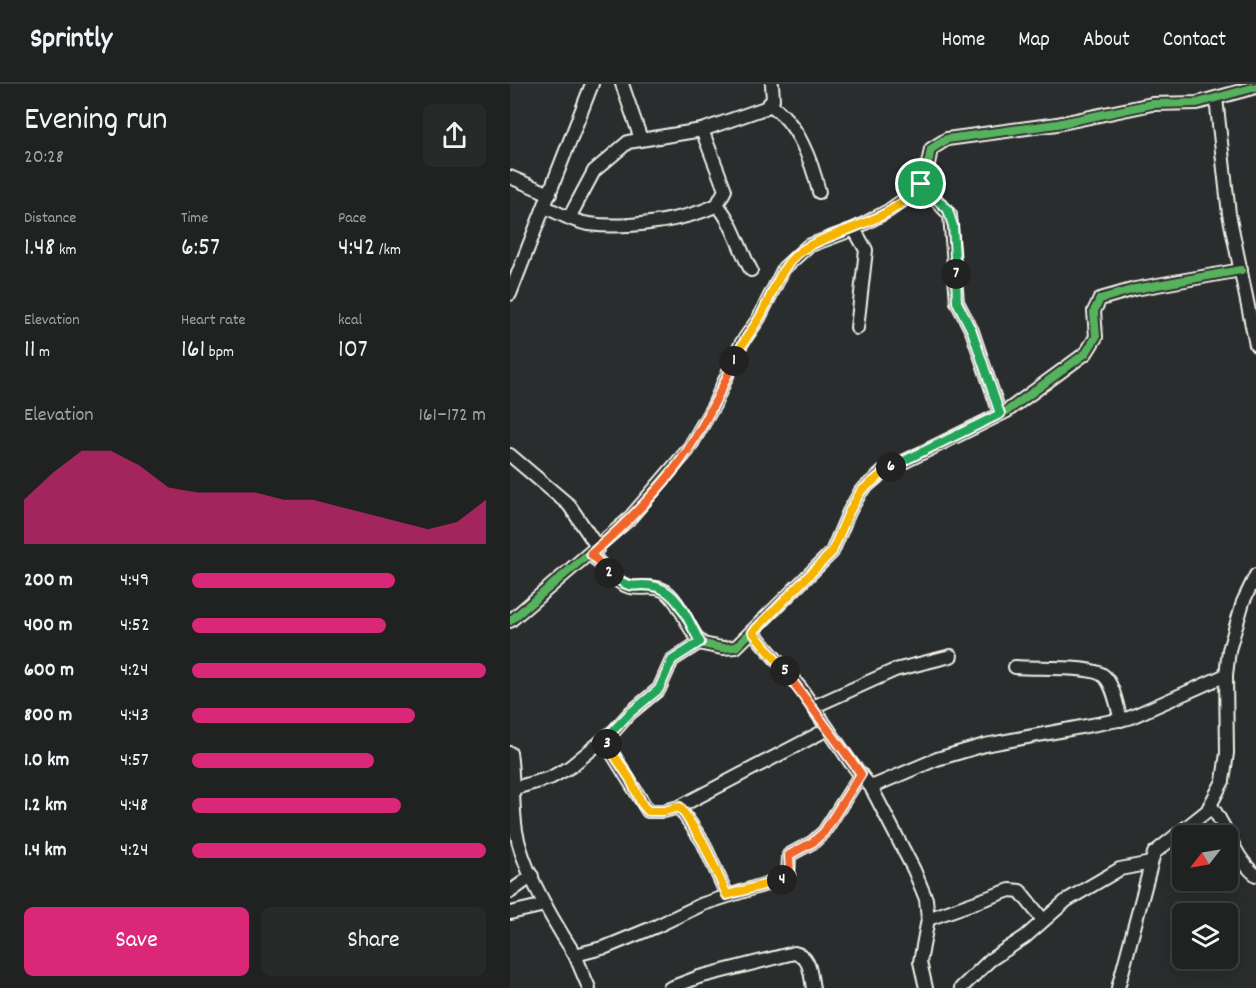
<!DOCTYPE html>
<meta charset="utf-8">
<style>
:root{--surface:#202222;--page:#282a2a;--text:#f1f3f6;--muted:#a2a4a5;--line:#3d3f40;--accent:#db2777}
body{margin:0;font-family:Dekko,sans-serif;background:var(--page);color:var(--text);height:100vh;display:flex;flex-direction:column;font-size:22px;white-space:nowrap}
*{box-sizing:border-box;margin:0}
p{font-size:20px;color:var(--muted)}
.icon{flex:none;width:33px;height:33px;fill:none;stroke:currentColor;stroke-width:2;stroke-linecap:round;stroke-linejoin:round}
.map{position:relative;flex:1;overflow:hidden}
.details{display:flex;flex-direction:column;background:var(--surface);width:510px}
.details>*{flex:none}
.needle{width:39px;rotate:239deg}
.fabs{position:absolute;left:662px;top:741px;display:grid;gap:12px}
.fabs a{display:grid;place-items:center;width:66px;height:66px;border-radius:9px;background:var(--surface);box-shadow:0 3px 15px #0003,0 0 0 2px var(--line);font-size:30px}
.pin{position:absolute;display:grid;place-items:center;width:51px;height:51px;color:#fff;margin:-26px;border:3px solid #fff;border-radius:50%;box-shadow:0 2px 6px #0007}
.km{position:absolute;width:30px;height:30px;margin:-15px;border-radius:50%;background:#222;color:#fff;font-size:16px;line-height:30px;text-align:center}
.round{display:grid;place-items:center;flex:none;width:63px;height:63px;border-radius:9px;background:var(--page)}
.head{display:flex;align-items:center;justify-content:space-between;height:102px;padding:0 24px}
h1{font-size:33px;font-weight:600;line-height:45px}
.stats{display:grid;grid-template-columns:repeat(3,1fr);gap:9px;height:102px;padding:6px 24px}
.stats div{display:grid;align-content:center}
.stats b{font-size:26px;font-weight:600}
.stats small{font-size:16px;font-weight:400}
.stats p{font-size:16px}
.chart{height:168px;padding:12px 24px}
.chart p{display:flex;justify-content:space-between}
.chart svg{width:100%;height:108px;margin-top:6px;fill:var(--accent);opacity:.7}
.action{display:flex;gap:12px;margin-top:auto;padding:12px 24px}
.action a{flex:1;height:69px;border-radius:9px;background:var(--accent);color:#fff;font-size:24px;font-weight:600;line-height:69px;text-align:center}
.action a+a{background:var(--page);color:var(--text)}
ul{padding:0 24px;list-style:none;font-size:20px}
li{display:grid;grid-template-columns:96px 72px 1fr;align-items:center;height:45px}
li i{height:15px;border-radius:8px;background:var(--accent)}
header{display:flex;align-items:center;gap:36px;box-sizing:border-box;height:84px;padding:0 30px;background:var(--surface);border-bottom:2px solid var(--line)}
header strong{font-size:28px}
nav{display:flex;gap:33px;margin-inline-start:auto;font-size:21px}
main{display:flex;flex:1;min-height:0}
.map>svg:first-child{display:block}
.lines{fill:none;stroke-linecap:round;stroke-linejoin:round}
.minor-casing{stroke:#f4f1e8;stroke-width:16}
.minor{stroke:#2a2d2e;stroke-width:12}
.cycleway-casing{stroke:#2a2d2e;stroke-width:11}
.cycleway{stroke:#56b35d;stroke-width:8}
.split-1-casing{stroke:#fff;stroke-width:12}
.split-2-casing{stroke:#fff;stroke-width:12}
.split-3-casing{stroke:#fff;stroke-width:12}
.split-4-casing{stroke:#fff;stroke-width:12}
.split-5-casing{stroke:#fff;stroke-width:12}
.split-6-casing{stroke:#fff;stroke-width:12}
.split-7-casing{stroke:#fff;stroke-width:12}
.split-8-casing{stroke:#fff;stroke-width:12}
.split-1{stroke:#f5b400;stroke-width:8}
.split-2{stroke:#f0652b;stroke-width:8}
.split-3{stroke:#22a559;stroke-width:8}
.split-4{stroke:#f5b400;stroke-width:8}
.split-5{stroke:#f0652b;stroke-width:8}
.split-6{stroke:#f5b400;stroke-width:8}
.split-7{stroke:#22a559;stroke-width:8}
.split-8{stroke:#22a559;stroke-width:8}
</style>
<header>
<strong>Sprintly</strong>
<nav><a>Home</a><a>Map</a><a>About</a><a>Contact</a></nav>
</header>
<main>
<section class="details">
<div class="head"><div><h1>Evening run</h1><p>20:28</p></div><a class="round"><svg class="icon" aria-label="share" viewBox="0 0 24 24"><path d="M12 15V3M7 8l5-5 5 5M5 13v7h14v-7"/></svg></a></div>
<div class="stats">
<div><p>Distance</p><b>1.48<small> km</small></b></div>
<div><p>Time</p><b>6:57</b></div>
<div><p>Pace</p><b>4:42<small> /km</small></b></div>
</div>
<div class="stats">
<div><p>Elevation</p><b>11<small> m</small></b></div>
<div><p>Heart rate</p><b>161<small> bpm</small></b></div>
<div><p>kcal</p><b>107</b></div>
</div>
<div class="chart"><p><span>Elevation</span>161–172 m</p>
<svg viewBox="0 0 160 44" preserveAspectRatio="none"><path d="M0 44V26L10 15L20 6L30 6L40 12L50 21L60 23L70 23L80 23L90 26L100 26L110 29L120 32L130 35L140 38L150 35L160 26V44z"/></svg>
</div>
<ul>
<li><b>200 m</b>4:49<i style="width:69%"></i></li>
<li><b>400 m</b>4:52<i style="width:66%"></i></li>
<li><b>600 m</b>4:24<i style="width:100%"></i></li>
<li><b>800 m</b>4:43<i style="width:76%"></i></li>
<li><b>1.0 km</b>4:57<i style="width:62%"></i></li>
<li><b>1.2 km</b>4:48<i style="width:71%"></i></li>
<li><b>1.4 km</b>4:24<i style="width:100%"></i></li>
</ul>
<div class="action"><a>Save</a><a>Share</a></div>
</section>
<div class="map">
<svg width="746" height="904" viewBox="0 0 746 904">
<rect width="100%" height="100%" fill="#2a2d2e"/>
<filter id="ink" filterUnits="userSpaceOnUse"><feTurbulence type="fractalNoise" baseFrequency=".0167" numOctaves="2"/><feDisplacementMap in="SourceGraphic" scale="12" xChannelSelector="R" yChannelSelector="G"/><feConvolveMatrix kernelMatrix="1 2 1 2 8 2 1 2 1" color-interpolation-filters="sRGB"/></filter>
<g filter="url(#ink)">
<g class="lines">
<defs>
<g id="minor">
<path d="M112 0 131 55"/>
<path d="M706 14 719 130 746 261"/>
<path d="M260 21C287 37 302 78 309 108"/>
<path d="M0 93 40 110"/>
<path d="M411 100 440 131 447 218 462 247 490 330"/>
<path d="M207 121C222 136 230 167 241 186"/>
<path d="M35 123C49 129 63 138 79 140 115 145 174 137 207 121L215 106 192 46"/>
<path d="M59 134 84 87 118 58 192 46 255 24 263 16 262 0"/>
<path d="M344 145 356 166 347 244"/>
<path d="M0 210 82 0"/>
<path d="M0 371 59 421 88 464"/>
<path d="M81 470C92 481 104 499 120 503 134 506 147 499 159 510 174 524 178 548 193 560L212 564 226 563 322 468 339 428 351 407 373 388 497 327 576 269 586 253 584 227 590 215 625 205 731 186"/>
<path d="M0 537 118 436 178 366 204 321 231 260 249 234 274 184 298 162 344 145 378 127 405 108 415 95 421 65 437 55 547 40 642 20 687 19 746 3"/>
<path d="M243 548 291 605 341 679 361 703 404 786 416 815 418 835 410 878 416 904"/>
<path d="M505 583C526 585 582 581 594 592 604 601 607 623 611 636"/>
<path d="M303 623 385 586 441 572"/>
<path d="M94 656 138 727H154L169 723 318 645"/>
<path d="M0 669C4 696 2 721 6 747 13 787 43 837 65 871L96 863 147 842 193 820 278 793 279 771 303 758 314 748 351 690"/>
<path d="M361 703 427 675 475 661 619 634 716 591"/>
<path d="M5 704 40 694 60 683 104 647 120 629 149 605 162 576 190 558"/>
<path d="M701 722C718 744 724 774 746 791"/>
<path d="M169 723 193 758 217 811"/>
<path d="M0 808 22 792"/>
<path d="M0 829 35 821"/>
<path d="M418 835 500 806 510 807 533 836"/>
<path d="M65 871 79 904"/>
<path d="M160 904 189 893 284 869C301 872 300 890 303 904"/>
<path d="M451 904 480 876 515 853 557 816 610 785 641 779"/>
<path d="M608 904 644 769 697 727 713 697 717 669 716 591 719 566 733 518 746 491"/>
</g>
</defs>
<use href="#minor" class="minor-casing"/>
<use href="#minor" class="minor"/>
<defs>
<g id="cycleway">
<path d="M81 470C92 481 104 499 120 503 134 506 147 499 159 510 174 524 178 548 193 560L212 564 226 563 322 468 339 428 351 407 373 388 497 327 576 269 586 253 584 227 590 215 625 205 731 186"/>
<path d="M0 537 118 436 178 366 204 321 231 260 249 234 274 184 298 162 344 145 378 127 405 108 415 95 421 65 437 55 547 40 642 20 687 19 746 3"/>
</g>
</defs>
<use href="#cycleway" class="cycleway-casing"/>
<use href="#cycleway" class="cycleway"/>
</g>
</g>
<g class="lines" filter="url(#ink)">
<defs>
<path id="split-1" d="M224 277C231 260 241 248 250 233 265 207 270 177 299 162 336 143 384 136 411 100"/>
<path id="split-2" d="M99 489 81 470C112 444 159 397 179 364 197 336 211 307 224 277"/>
<path id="split-3" d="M97 660 94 656 120 629 149 605 162 576 190 558C179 539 170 510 147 503 123 496 126 511 99 489"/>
<path id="split-4" d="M97 660 120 695 132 720 138 727H154L170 723 193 758 217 811 272 796"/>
<path id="split-5" d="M272 796 280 790 279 771 303 758 314 748 351 690 275 587"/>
<path id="split-6" d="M275 587 243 548 322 468 339 428 351 407 381 383"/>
<path id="split-7" d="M381 383 490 330 462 247 447 218 446 190"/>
<path id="split-8" d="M411 100 438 126 443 142 446 190"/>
</defs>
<use href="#split-1" class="split-1-casing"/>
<use href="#split-2" class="split-2-casing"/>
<use href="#split-3" class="split-3-casing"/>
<use href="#split-4" class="split-4-casing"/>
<use href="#split-5" class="split-5-casing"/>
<use href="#split-6" class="split-6-casing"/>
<use href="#split-7" class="split-7-casing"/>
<use href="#split-8" class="split-8-casing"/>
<use href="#split-1" class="split-1"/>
<use href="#split-2" class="split-2"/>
<use href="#split-3" class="split-3"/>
<use href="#split-4" class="split-4"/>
<use href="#split-5" class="split-5"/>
<use href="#split-6" class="split-6"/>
<use href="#split-7" class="split-7"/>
<use href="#split-8" class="split-8"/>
</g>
</svg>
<div class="fabs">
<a><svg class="needle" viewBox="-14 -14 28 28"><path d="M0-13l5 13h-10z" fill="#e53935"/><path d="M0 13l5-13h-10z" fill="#a2a4a5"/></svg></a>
<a><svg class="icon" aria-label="layers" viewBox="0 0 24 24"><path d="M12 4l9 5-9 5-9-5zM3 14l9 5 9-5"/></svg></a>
</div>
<div class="pin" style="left:411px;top:100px;background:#1e9e55"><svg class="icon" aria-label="arrive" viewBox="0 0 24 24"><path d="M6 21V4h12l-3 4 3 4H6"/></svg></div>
<b class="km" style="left:224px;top:277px">1</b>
<b class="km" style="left:99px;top:489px">2</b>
<b class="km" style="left:97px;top:660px">3</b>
<b class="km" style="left:272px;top:796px">4</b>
<b class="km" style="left:275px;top:587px">5</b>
<b class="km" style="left:381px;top:383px">6</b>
<b class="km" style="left:446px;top:190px">7</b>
</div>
</main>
